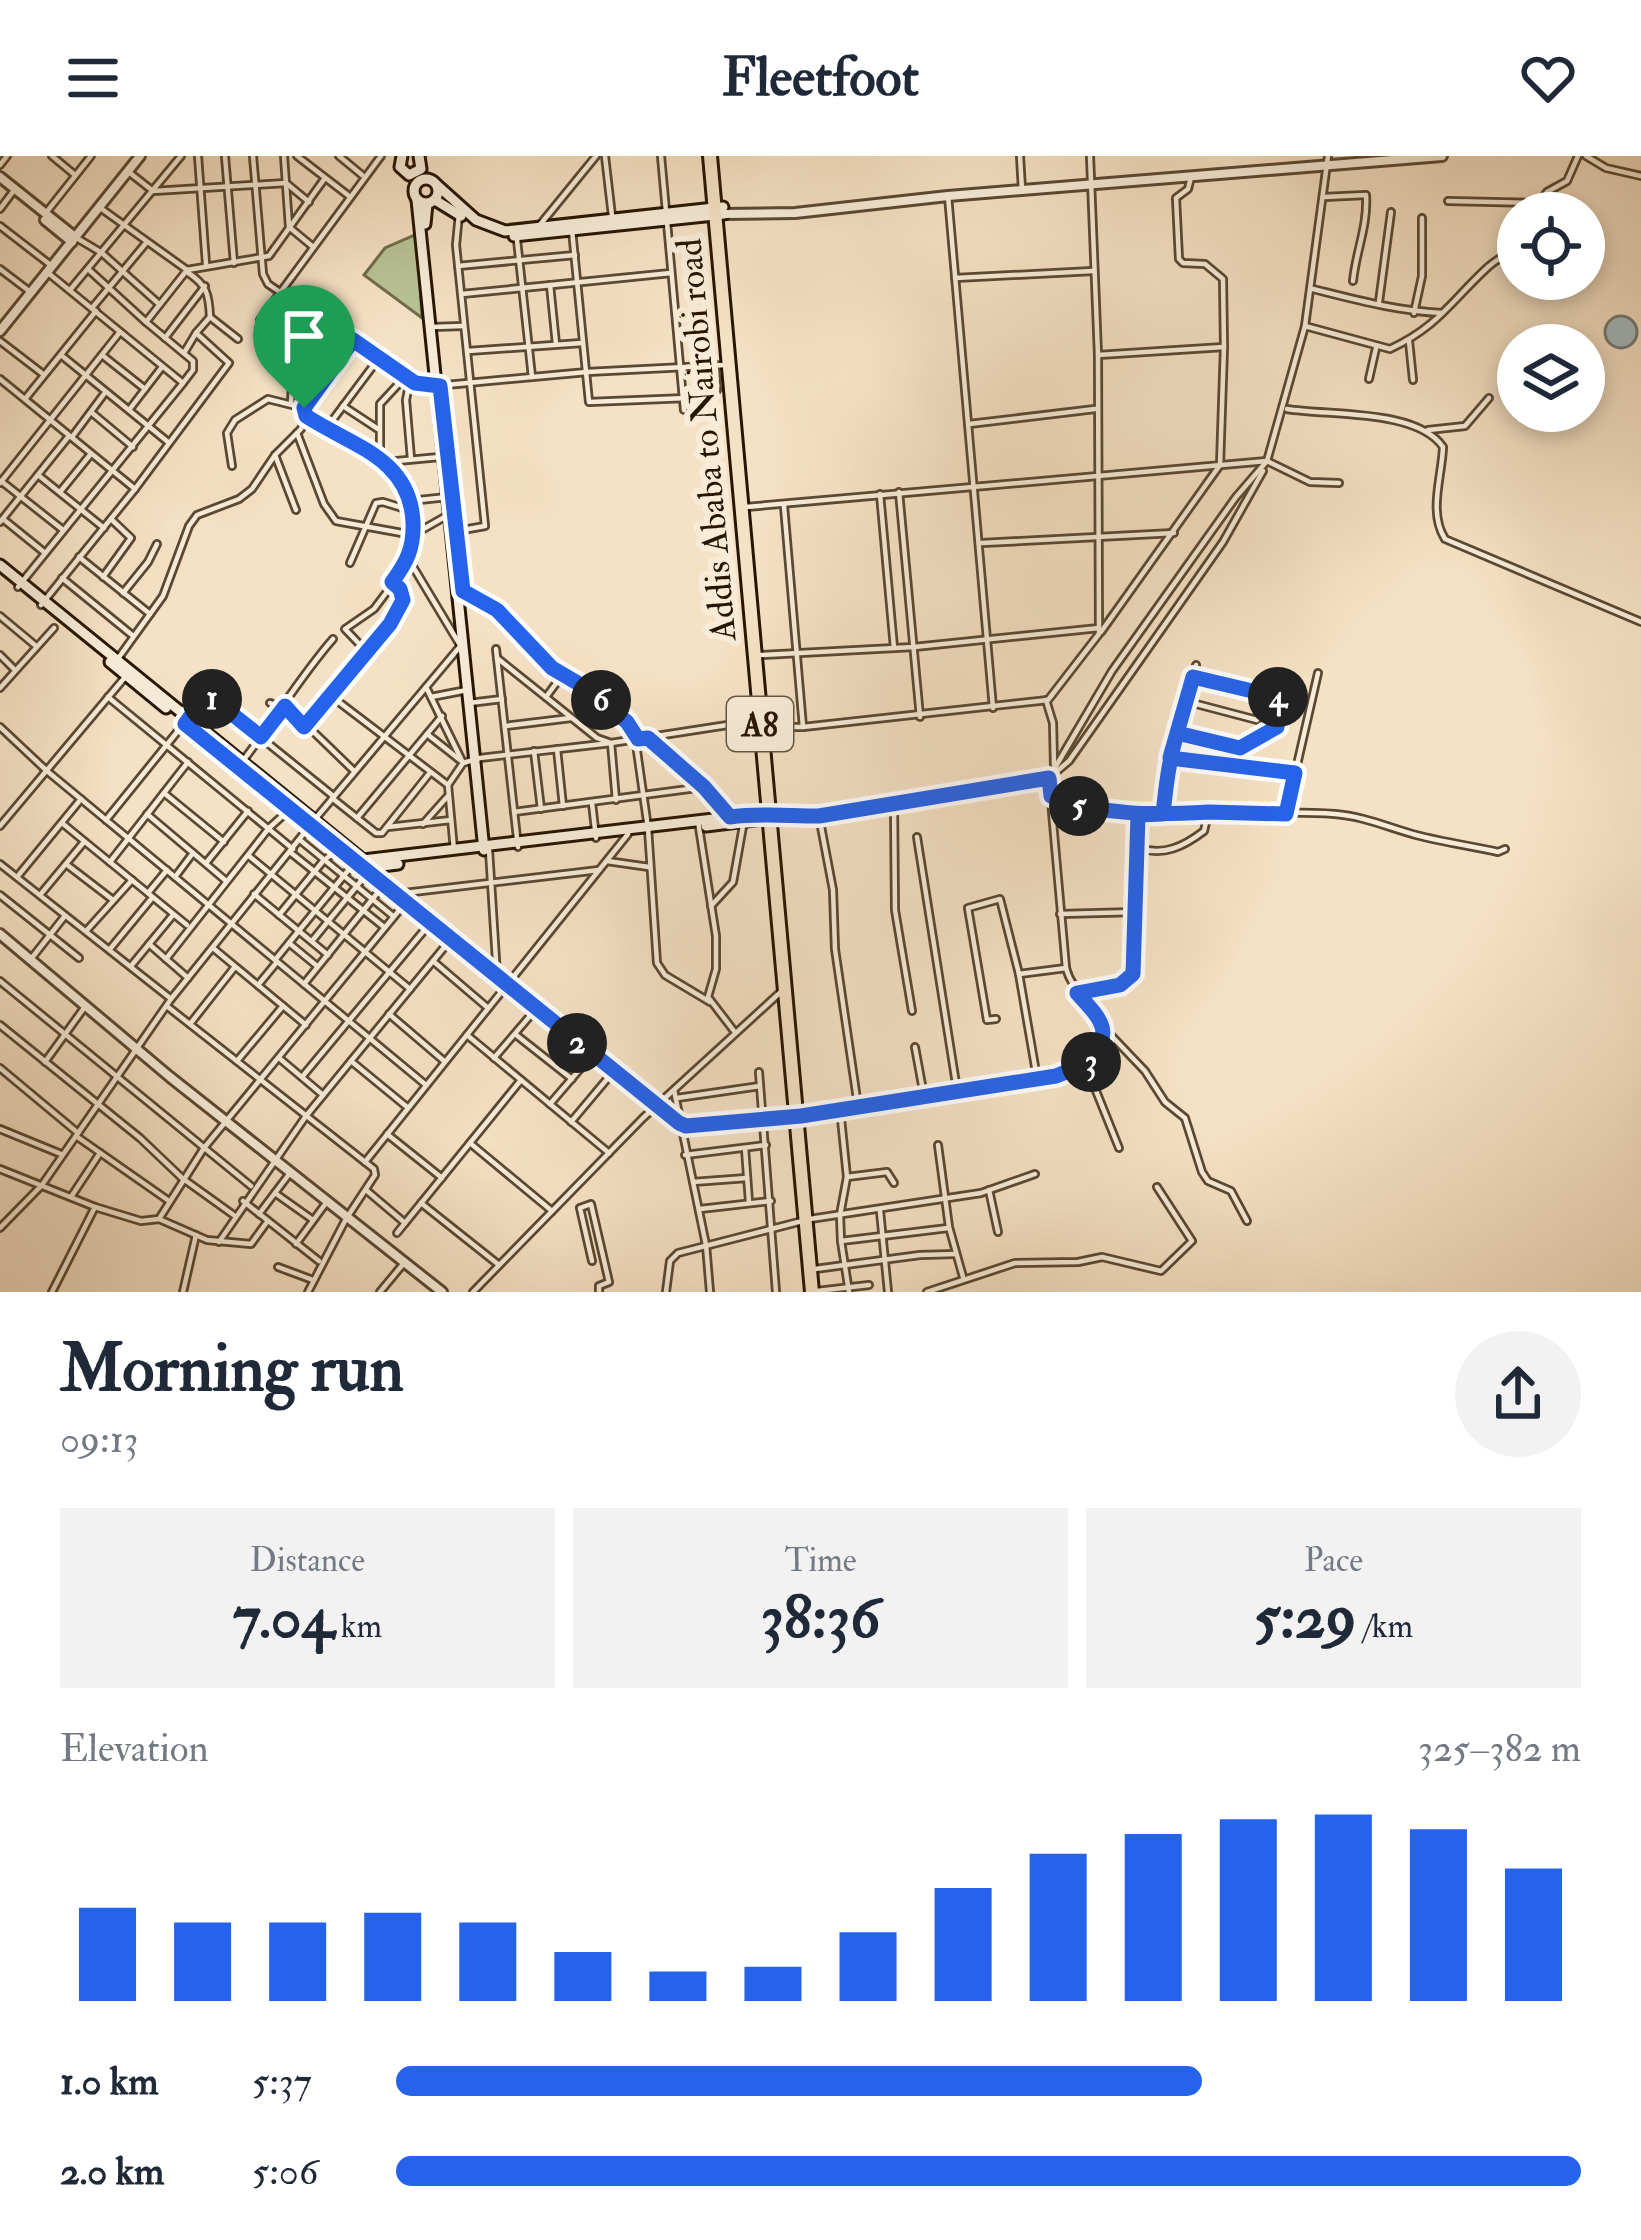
<!DOCTYPE html>
<meta charset="utf-8">
<style>
:root{--surface:#fff;--page:#f2f2f3;--text:#1f2937;--muted:#747a83;--accent:#2563eb}
body{margin:0;font-family:"IM FELL Double Pica",serif;background:var(--page);color:var(--text);height:100vh;display:flex;flex-direction:column;font-size:45px;white-space:nowrap}
*{box-sizing:border-box;margin:0}
p{font-size:39px;color:var(--muted)}
.icon{flex:none;width:66px;height:66px;fill:none;stroke:currentColor;stroke-width:2;stroke-linecap:round;stroke-linejoin:round}
.map{position:relative;height:1136px;overflow:hidden}
.drawer{display:flex;flex-direction:column;background:var(--surface);flex:1}
.drawer>*{flex:none}
.buttons{position:absolute;left:1497px;top:36px;display:grid;gap:24px}
.buttons a{display:grid;place-items:center;width:108px;height:108px;border-radius:50%;background:var(--surface);box-shadow:0 6px 18px #0003;font-size:60px}
.pin{position:absolute;display:grid;place-items:center;width:102px;height:102px;color:#fff;margin:-123px -51px;border-radius:50% 50% 50% 0;rotate:-45deg;box-shadow:0 0 12px #0007}
.pin .icon{rotate:45deg}
.km{position:absolute;width:60px;height:60px;margin:-30px;border-radius:50%;background:#222;color:#fff;font-size:33px;line-height:60px;text-align:center}
.round{display:grid;place-items:center;flex:none;width:126px;height:126px;border-radius:63px;background:var(--page)}
.overview{display:flex;align-items:center;justify-content:space-between;height:204px;padding:0 60px}
h1{font-size:66px;font-weight:700;line-height:90px}
.figures{display:grid;grid-template-columns:repeat(3,1fr);gap:18px;height:204px;padding:12px 60px}
.figures div{display:grid;align-content:center;border-radius:0px;background:var(--page);text-align:center}
.figures b{font-size:60px;font-weight:700}
.figures small{font-size:33px;font-weight:400}
.figures p{font-size:33px}
.chart{height:336px;padding:24px 60px}
.chart p{display:flex;justify-content:space-between}
.chart svg{width:100%;height:216px;margin-top:12px;stroke:var(--accent);stroke-width:6}
ul{padding:0 60px;list-style:none;font-size:39px}
li{display:grid;grid-template-columns:192px 144px 1fr;align-items:center;height:90px}
li i{height:30px;border-radius:15px;background:var(--accent)}
header{display:flex;justify-content:space-between;align-items:center;height:156px;padding:0 60px;background:var(--surface);font-size:54px;font-weight:700}
.map>svg:first-child{display:block}
.green{fill:#b8c397;stroke:#706c4c;stroke-width:3}
.water{fill:#a2bac0;stroke:#717874;stroke-width:3}
.lines{fill:none;stroke-linecap:round;stroke-linejoin:round}
.minor-casing{stroke:#5a4832;stroke-width:10}
.tertiary-casing{stroke:#5a4832;stroke-width:14}
.secondary-casing{stroke:#271501;stroke-width:15}
.trunk-casing{stroke:#271501;stroke-width:18}
.minor{stroke:#f8ecd9;stroke-width:4.5}
.tertiary{stroke:#f8ecd9;stroke-width:8}
.secondary{stroke:#f8ecd9;stroke-width:9}
.trunk{stroke:#f5e1c5;stroke-width:12}
.route-casing{stroke:#fff;stroke-width:24}
.route{stroke:#2563eb;stroke-width:15}
.labels{text-anchor:middle;stroke-width:12;stroke-linejoin:round;paint-order:stroke}
.shield{fill:#f8ecd9;stroke:#665642;stroke-width:3}
.shield-label{font-size:33px;font-weight:bold;fill:#271501}
.street-label{font-size:36px;fill:#271501;stroke:#f8ecd9}
</style>
<header><svg class="icon" aria-label="menu" viewBox="0 0 24 24"><path d="M4 6h16M4 12h16M4 18h16"/></svg>Fleetfoot<svg class="icon" aria-label="heart" viewBox="0 0 24 24"><path d="M12 20l-8-8c-3-5 5-10 8-4 3-6 11-1 8 4z"/></svg></header>
<div class="map">
<svg width="1641" height="1136" viewBox="0 0 1641 1136">
<rect width="100%" height="100%" fill="#f5e1c5"/>
<filter id="stains"><feTurbulence type="fractalNoise" baseFrequency=".00167" numOctaves="4"/><feColorMatrix values="0 0 0 0 .2 0 0 0 0 .09 0 0 0 0 .02 0 0 0 .5 -.17"/></filter>
<radialGradient id="worn" r=".72"><stop offset=".6" stop-color="#630" stop-opacity="0"/><stop offset="1" stop-color="#630" stop-opacity=".3"/></radialGradient>
<path class="green" d="M417 78 422 162 364 119 385 92Z"/>
<circle class="water" cx="1621" cy="176" r="16"/>
<g class="lines">
<defs>
<g id="minor">
<path d="M52 0 75 19"/>
<path d="M198 0 206 108"/>
<path d="M225 0 234 107"/>
<path d="M253 0 263 118 268 128 414 227 435 230 587 216 725 209"/>
<path d="M284 0 289 71 312 90"/>
<path d="M297 0 349 40"/>
<path d="M339 0 362 19"/>
<path d="M605 0 612 60"/>
<path d="M661 0 684 254"/>
<path d="M1020 0 1022 34"/>
<path d="M1586 0 1606 12 1641 20"/>
<path d="M0 9 7 0"/>
<path d="M130 17 153 35 286 27 309 46"/>
<path d="M1191 21 1188 33 1176 42 1179 103 1183 107 1205 108 1223 123 1224 191"/>
<path d="M948 40 993 552"/>
<path d="M1324 41 1366 39C1368 70 1356 95 1353 125"/>
<path d="M1448 45 1538 47"/>
<path d="M99 51 187 114 269 100 325 22"/>
<path d="M0 53 12 37"/>
<path d="M1532 57 1547 36 1567 25 1578 0"/>
<path d="M45 58 91 0"/>
<path d="M0 70 48 107"/>
<path d="M539 70 596 0"/>
<path d="M572 74 589 246 712 241 717 234 715 210"/>
<path d="M75 81 102 97 159 148"/>
<path d="M517 84 532 221"/>
<path d="M458 110 575 99"/>
<path d="M0 113 29 135"/>
<path d="M88 113 146 166"/>
<path d="M187 116C207 129 209 138 210 161L196 177"/>
<path d="M955 122 1093 115"/>
<path d="M550 129 556 188"/>
<path d="M1313 133C1357 144 1397 155 1442 157"/>
<path d="M70 134 181 0"/>
<path d="M462 138 671 117"/>
<path d="M1379 146 1391 56"/>
<path d="M92 152 146 87"/>
<path d="M1414 157 1422 120V62"/>
<path d="M210 161 238 183"/>
<path d="M260 164 381 0"/>
<path d="M1305 170 1390 193C1439 170 1451 145 1488 111 1498 102 1510 98 1518 86"/>
<path d="M432 171 463 170"/>
<path d="M165 182 205 130"/>
<path d="M0 185 43 218"/>
<path d="M1409 185 1413 224"/>
<path d="M468 195 582 187"/>
<path d="M61 199 168 286"/>
<path d="M102 199 145 233"/>
<path d="M1098 199 1224 191 1220 309 1101 476"/>
<path d="M0 223 135 333"/>
<path d="M1369 223 1376 192"/>
<path d="M410 224 406 244 411 303"/>
<path d="M183 227 193 214V205L146 166 187 114"/>
<path d="M25 243 96 155"/>
<path d="M291 247 292 228 310 197"/>
<path d="M343 250 378 273"/>
<path d="M1287 253C1330 260 1417 253 1443 291 1442 321 1428 356 1445 383L1641 466"/>
<path d="M129 254 162 211"/>
<path d="M91 256 133 291"/>
<path d="M306 260 380 301 404 326 412 351 413 379 407 409 374 453 345 473 367 496"/>
<path d="M969 268 1095 253"/>
<path d="M326 273 379 202"/>
<path d="M1428 274 1465 270 1489 242"/>
<path d="M297 277 324 348 336 365 413 379 448 359"/>
<path d="M72 281 104 238"/>
<path d="M275 299 296 354"/>
<path d="M380 301V248L405 221"/>
<path d="M386 306 440 301"/>
<path d="M232 310 227 277 235 264 268 243 304 252"/>
<path d="M38 319 104 372"/>
<path d="M1 325 63 374"/>
<path d="M0 327 120 176"/>
<path d="M60 336 90 299"/>
<path d="M899 336 920 561"/>
<path d="M880 338 894 492"/>
<path d="M410 345 447 341"/>
<path d="M784 350 803 571"/>
<path d="M746 351 1267 305 1310 326 1339 327"/>
<path d="M3 363 45 397"/>
<path d="M0 366 69 280"/>
<path d="M457 375 485 370 456 89 459 58"/>
<path d="M982 387 1174 377"/>
<path d="M79 401 150 458"/>
<path d="M409 404 460 489"/>
<path d="M350 407 376 347 383 346 412 355"/>
<path d="M103 421 131 382 111 363"/>
<path d="M62 422 132 479"/>
<path d="M18 431 183 227 47 116"/>
<path d="M463 435 497 454 552 512 586 532 634 574 648 672 657 807 665 819 710 846"/>
<path d="M123 437 148 406 157 388"/>
<path d="M41 449 135 333 229 207 196 177 184 197"/>
<path d="M0 460 36 490"/>
<path d="M496 493 518 691"/>
<path d="M0 499 15 514"/>
<path d="M760 499 914 491 1099 472"/>
<path d="M497 502 597 582 611 587 616 644"/>
<path d="M117 504 163 440 189 370 197 359 239 343 252 333 275 299 301 273 306 260 304 252 353 184"/>
<path d="M197 530 332 639"/>
<path d="M426 531 463 607"/>
<path d="M0 532 54 472"/>
<path d="M331 540 448 629 463 607 480 602 611 587 760 564 767 571H803L1048 544 1099 478 1098 199 1090 0"/>
<path d="M108 541 293 693"/>
<path d="M431 541 467 534"/>
<path d="M546 541 563 518"/>
<path d="M1046 544 1053 567 1054 609"/>
<path d="M1185 545 1257 564"/>
<path d="M270 547 292 555 354 615"/>
<path d="M469 547 502 543"/>
<path d="M505 570 571 562"/>
<path d="M0 571 47 615 426 929"/>
<path d="M304 571 399 453 403 440 392 426"/>
<path d="M1176 577 1241 592 1277 571 1278 541 1193 521"/>
<path d="M427 578 460 604"/>
<path d="M648 582 704 631 731 661"/>
<path d="M557 593 563 650"/>
<path d="M534 595 541 653"/>
<path d="M1170 602 1295 617"/>
<path d="M242 606C274 565 299 522 333 483"/>
<path d="M1056 616 1069 605 1223 386 1263 315"/>
<path d="M1049 622 1112 515 1236 341 1267 305 1305 170 1328 0"/>
<path d="M448 629 454 694"/>
<path d="M164 637 224 686"/>
<path d="M1051 640C1141 674 1241 650 1335 658 1363 660 1390 672 1416 679 1443 686 1471 690 1498 696L1505 693"/>
<path d="M332 642 376 677H382L429 618"/>
<path d="M592 647 596 682"/>
<path d="M894 648 895 754 912 855"/>
<path d="M514 656 704 631"/>
<path d="M1286 657 1318 517"/>
<path d="M147 658 225 724"/>
<path d="M1163 658 1171 598 1196 509"/>
<path d="M819 660 833 734 835 793 858 950"/>
<path d="M316 662 463 487"/>
<path d="M357 662 442 560"/>
<path d="M106 664 207 539"/>
<path d="M698 665 716 780V813L708 841 734 875"/>
<path d="M62 667 187 769"/>
<path d="M423 668 447 641"/>
<path d="M0 670 126 520"/>
<path d="M388 671 451 664"/>
<path d="M917 681 957 934"/>
<path d="M300 684 393 760"/>
<path d="M1138 692C1164 700 1183 691 1204 675L1208 658"/>
<path d="M489 694 497 820"/>
<path d="M290 696 384 771"/>
<path d="M249 700 410 833"/>
<path d="M607 705 649 711"/>
<path d="M110 706 188 606"/>
<path d="M206 707 248 655"/>
<path d="M0 708 170 842"/>
<path d="M66 708 113 744"/>
<path d="M369 715 655 951 686 970 811 959 1056 920C1081 914 1120 892 1100 859 1088 841 1072 835 1066 812L1049 622 819 660 773 662"/>
<path d="M17 721 81 643"/>
<path d="M175 721 193 697"/>
<path d="M148 737 167 714"/>
<path d="M254 738 328 799"/>
<path d="M396 738 599 714"/>
<path d="M0 739 79 802"/>
<path d="M40 739 84 686"/>
<path d="M711 750 733 726 743 670"/>
<path d="M1060 758 1137 756"/>
<path d="M279 759 324 704 338 694"/>
<path d="M87 774 132 724"/>
<path d="M312 785 369 715"/>
<path d="M289 787 317 810"/>
<path d="M149 788 188 822"/>
<path d="M213 792 306 869"/>
<path d="M110 793 152 742"/>
<path d="M31 803 64 761"/>
<path d="M166 803 269 672 289 654"/>
<path d="M275 804 355 706"/>
<path d="M433 805 488 852"/>
<path d="M131 810 173 759"/>
<path d="M1019 818 1066 812"/>
<path d="M0 825 251 1030"/>
<path d="M304 828 383 730"/>
<path d="M258 829 277 806"/>
<path d="M1077 837 1121 829 1133 818 1138 659"/>
<path d="M168 851 374 1013 375 1019 346 1063 308 1136"/>
<path d="M389 858 444 905"/>
<path d="M996 863 987 864 968 752 1000 743 1019 818 1037 922"/>
<path d="M190 868 234 812"/>
<path d="M0 869 140 982 182 1022 235 1060"/>
<path d="M1104 872 1145 915 1165 946 1185 962 1202 1016 1208 1025 1231 1035 1247 1065"/>
<path d="M515 878 572 923"/>
<path d="M467 879 609 997"/>
<path d="M915 891 924 940"/>
<path d="M279 902 323 939"/>
<path d="M494 902 536 853"/>
<path d="M237 905 283 850"/>
<path d="M351 905 407 951"/>
<path d="M45 906 84 852"/>
<path d="M1086 910 1119 992"/>
<path d="M0 912 78 977"/>
<path d="M759 916 776 1136"/>
<path d="M302 921 431 766"/>
<path d="M674 934 706 1089 710 1136"/>
<path d="M677 942 760 930"/>
<path d="M550 948 592 899"/>
<path d="M840 953 847 1021 840 1059 841 1085 849 1136"/>
<path d="M571 966 613 916"/>
<path d="M0 973 61 998"/>
<path d="M387 978 442 1022"/>
<path d="M76 980 169 1045"/>
<path d="M470 987 552 1055"/>
<path d="M938 989 949 1071 963 1121"/>
<path d="M745 992 749 1046"/>
<path d="M685 999 766 989"/>
<path d="M365 1006 628 678"/>
<path d="M0 1013 95 1051 141 1065 159 1063 207 1084 251 1088 267 1066"/>
<path d="M847 1021 887 1016 894 1027"/>
<path d="M693 1026 747 1022"/>
<path d="M366 1034 405 1067 521 924"/>
<path d="M989 1034 998 1076"/>
<path d="M275 1037 313 1064"/>
<path d="M71 1041 100 997"/>
<path d="M243 1045 319 1105"/>
<path d="M421 1047 499 1109"/>
<path d="M700 1053 771 1045"/>
<path d="M880 1055 888 1136"/>
<path d="M259 1058 290 1017"/>
<path d="M159 1063 204 992 406 746"/>
<path d="M0 1072 42 1029 171 843 309 671"/>
<path d="M397 1077 405 1067"/>
<path d="M841 1085 948 1072"/>
<path d="M219 1086 306 960 451 783"/>
<path d="M296 1088 326 1047"/>
<path d="M592 1105 580 1052 591 1048 609 1126 599 1130V1136"/>
<path d="M278 1111 313 1124"/>
<path d="M815 1113 920 1099 956 1098"/>
<path d="M817 1135 869 1129"/>
<path d="M52 1136 95 1051"/>
<path d="M183 1136 196 1079"/>
<path d="M380 1136 404 1107"/>
<path d="M473 1136 643 962 784 833"/>
<path d="M666 1136 670 1105 678 1097 810 1063 981 1037 1035 1018"/>
<path d="M927 1136 1015 1107 1078 1106 1102 1101 1161 1115 1192 1085 1157 1031"/>
</g>
<g id="tertiary">
<path d="M0 21 75 81"/>
<path d="M724 58 795 57 948 40 1442 0"/>
<path d="M45 64 72 86"/>
<path d="M0 175 140 0"/>
<path d="M0 778 170 921 442 1136"/>
</g>
<g id="secondary">
<path d="M402 0 400 11 409 19 421 13 419 0"/>
<circle cx="426" cy="35" r="12"/>
<path d="M437 29 476 64 505 75 723 51"/>
<path d="M417 44 484 694"/>
<path d="M435 44 461 60"/>
<path d="M425 68 427 48"/>
<path d="M514 80 724 58"/>
<path d="M444 263 454 354"/>
<path d="M0 409 363 704 773 656"/>
<path d="M110 506 166 552"/>
<path d="M258 628 355 706 365 712 398 708"/>
<path d="M706 670 772 662"/>
</g>
<path id="trunk" d="M710 0 812 1136"/>
</defs>
<use href="#minor" class="minor-casing"/>
<use href="#tertiary" class="tertiary-casing"/>
<use href="#secondary" class="secondary-casing"/>
<use href="#trunk" class="trunk-casing"/>
<use href="#minor" class="minor"/>
<use href="#tertiary" class="tertiary"/>
<use href="#secondary" class="secondary"/>
<use href="#trunk" class="trunk"/>
</g>
<g class="lines">
<defs>
<path id="route" d="M304 252 306 260C352 290 410 302 413 366 414 392 407 406 392 426L400 433 403 444 390 468 304 571 285 550 261 581 207 538 185 568 679 967 686 970 801 960 1056 920 1091 906C1115 873 1099 862 1077 837L1120 829 1133 818 1138 659 1163 658C1166 630 1169 604 1177 577L1240 592 1277 571 1278 541 1193 521 1171 598 1170 602 1295 617 1286 658 1209 656C1153 659 1104 660 1051 640L1049 622 819 660C788 660 761 657 730 661L704 631 648 582 638 583 627 566 586 532 552 512 497 454 463 435 440 230 415 227 353 184 304 252"/>
</defs>
<use href="#route" class="route-casing"/>
<use href="#route" class="route"/>
</g>
<g class="labels">
<rect class="shield" x="727" y="541" width="66" height="54" rx="9"/>
<g class="shield-label">
<text x="760" y="580">A8</text>
</g>
<g class="street-label">
<text transform="translate(705 284) rotate(-95)" y="13">Addis Ababa to Nairobi road</text>
</g>
</g>
<rect width="100%" height="100%" filter="url(#stains)"/>
<rect width="100%" height="100%" fill="url(#worn)"/>
</svg>
<div class="buttons">
<a><svg class="icon" aria-label="locate" viewBox="0 0 24 24"><circle cx="12" cy="12" r="6"/><path d="M12 2v4M12 18v4M2 12h4M18 12h4"/></svg></a>
<a><svg class="icon" aria-label="layers" viewBox="0 0 24 24"><path d="M12 4l9 5-9 5-9-5zM3 14l9 5 9-5"/></svg></a>
</div>
<div class="pin" style="left:304px;top:252px;background:#1e9e55"><svg class="icon" aria-label="arrive" viewBox="0 0 24 24"><path d="M6 21V4h12l-3 4 3 4H6"/></svg></div>
<b class="km" style="left:212px;top:543px">1</b>
<b class="km" style="left:577px;top:887px">2</b>
<b class="km" style="left:1091px;top:906px">3</b>
<b class="km" style="left:1278px;top:541px">4</b>
<b class="km" style="left:1079px;top:650px">5</b>
<b class="km" style="left:601px;top:544px">6</b>
</div>
<section class="drawer">
<div class="overview"><div><h1>Morning run</h1><p>09:13</p></div><a class="round"><svg class="icon" aria-label="share" viewBox="0 0 24 24"><path d="M12 15V3M7 8l5-5 5 5M5 13v7h14v-7"/></svg></a></div>
<div class="figures">
<div><p>Distance</p><b>7.04<small> km</small></b></div>
<div><p>Time</p><b>38:36</b></div>
<div><p>Pace</p><b>5:29<small> /km</small></b></div>
</div>
<div class="chart"><p><span>Elevation</span>325–382 m</p>
<svg viewBox="0 0 160 44" preserveAspectRatio="none"><path d="M5 44V25M15 44V28M25 44V28M35 44V26M45 44V28M55 44V34M65 44V38M75 44V37M85 44V30M95 44V21M105 44V14M115 44V10M125 44V7M135 44V6M145 44V9M155 44V17"/></svg>
</div>
<ul>
<li><b>1.0 km</b>5:37<i style="width:68%"></i></li>
<li><b>2.0 km</b>5:06<i style="width:100%"></i></li>
</ul>
</section>
